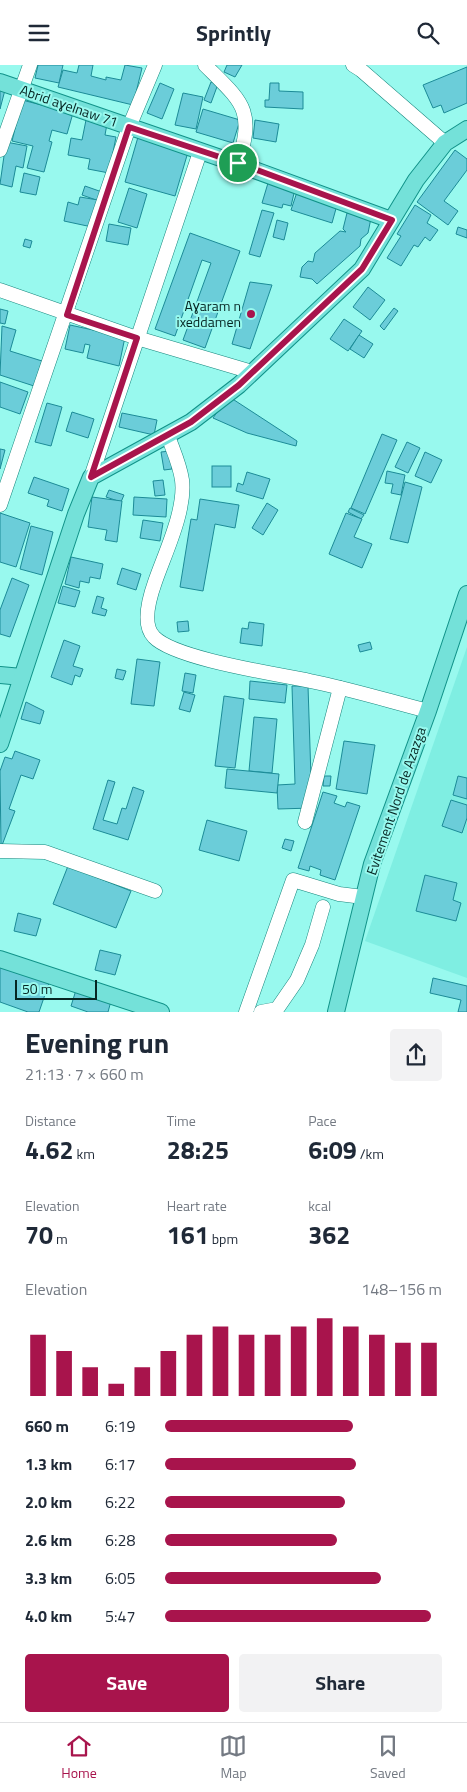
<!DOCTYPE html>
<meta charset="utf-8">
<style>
:root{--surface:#fff;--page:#f2f2f3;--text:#1f2937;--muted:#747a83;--line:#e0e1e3;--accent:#a8144c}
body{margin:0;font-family:"Titillium Web",sans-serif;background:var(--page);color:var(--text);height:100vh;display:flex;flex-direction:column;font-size:19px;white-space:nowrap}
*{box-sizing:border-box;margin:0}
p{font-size:16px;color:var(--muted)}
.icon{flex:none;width:28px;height:28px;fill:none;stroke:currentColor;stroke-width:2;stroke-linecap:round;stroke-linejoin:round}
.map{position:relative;height:947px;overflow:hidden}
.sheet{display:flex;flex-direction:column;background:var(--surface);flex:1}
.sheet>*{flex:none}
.scale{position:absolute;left:15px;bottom:12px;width:82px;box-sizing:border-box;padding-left:5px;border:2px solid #062623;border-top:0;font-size:14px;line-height:18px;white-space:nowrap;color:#062623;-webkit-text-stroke:4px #98f9ee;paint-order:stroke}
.pin{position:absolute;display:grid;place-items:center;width:42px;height:42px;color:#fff;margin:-21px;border:2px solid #fff;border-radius:50%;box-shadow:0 1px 5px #0007}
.round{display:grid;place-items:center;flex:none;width:52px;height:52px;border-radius:5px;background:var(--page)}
.head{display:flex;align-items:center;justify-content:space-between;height:85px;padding:0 25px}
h1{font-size:28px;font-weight:700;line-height:38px}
.metrics{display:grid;grid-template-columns:repeat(3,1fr);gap:8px;height:85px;padding:5px 25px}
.metrics div{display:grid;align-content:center}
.metrics b{font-size:25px;font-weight:700}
.metrics small{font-size:14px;font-weight:400}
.metrics p{font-size:14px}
.chart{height:140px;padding:10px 25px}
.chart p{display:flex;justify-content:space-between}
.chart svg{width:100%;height:90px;margin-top:5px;stroke:var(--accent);stroke-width:6}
.button{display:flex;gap:10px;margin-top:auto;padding:10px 25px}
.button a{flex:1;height:58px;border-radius:5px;background:var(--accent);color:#fff;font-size:20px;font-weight:700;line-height:58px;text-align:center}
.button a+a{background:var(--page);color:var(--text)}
ul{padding:0 25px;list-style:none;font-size:16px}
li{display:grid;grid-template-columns:80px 60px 1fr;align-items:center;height:38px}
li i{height:12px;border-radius:6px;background:var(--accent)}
header{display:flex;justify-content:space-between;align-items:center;height:65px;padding:0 25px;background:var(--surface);font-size:22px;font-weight:700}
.tabs{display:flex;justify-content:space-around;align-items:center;height:70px;border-top:1px solid var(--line);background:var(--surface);font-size:14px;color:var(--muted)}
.tabs a{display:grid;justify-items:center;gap:2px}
.tabs .current{color:var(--accent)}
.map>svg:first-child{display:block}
.built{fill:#7feee2}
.building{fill:#6bcdd9;stroke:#1c8b97}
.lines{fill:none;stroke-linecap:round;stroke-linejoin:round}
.minor-casing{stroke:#17877e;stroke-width:15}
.major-casing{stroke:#119389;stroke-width:18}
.minor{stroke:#fff;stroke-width:14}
.major{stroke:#74e1d9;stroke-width:16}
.route-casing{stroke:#fff;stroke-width:10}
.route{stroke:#a8144c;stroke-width:6}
.poi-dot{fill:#a8144c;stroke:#98f9ee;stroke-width:2}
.labels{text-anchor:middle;stroke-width:4;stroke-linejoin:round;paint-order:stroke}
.street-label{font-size:14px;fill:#062623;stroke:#98f9ee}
.poi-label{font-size:14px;fill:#062623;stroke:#98f9ee;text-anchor:end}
</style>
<header><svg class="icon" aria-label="menu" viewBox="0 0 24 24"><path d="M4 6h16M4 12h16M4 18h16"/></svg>Sprintly<svg class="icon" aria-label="search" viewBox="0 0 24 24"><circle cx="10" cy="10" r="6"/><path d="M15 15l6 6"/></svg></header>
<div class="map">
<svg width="467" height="947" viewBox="0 0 467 947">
<rect width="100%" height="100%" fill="#98f9ee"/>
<path class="built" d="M467 582V913L365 876Z"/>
<g class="building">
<path d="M38 0H63L59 18 35 13Z"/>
<path d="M79 0H93L91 11 106 15V12L121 15 125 0 142 3 133 40 58 22 63 5 77 8Z"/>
<path d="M227 0H242L235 12 224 7Z"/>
<path d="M467 2V38L444 48 441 40 433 43 423 20Z"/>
<path d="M211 17 218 19 211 38 204 35Z"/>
<path d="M160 18 174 24 162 54 147 48Z"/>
<path d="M270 18H279V26L303 27V44L265 42V35H269Z"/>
<path d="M0 24 5 25 0 44Z"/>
<path d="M183 28 203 32 196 64 175 60Z"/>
<path d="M22 35 73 48 67 69 52 65 49 76 52 77 44 107 27 103 33 81 12 76Z"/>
<path d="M203 44 240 55 233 78 196 67Z"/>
<path d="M86 55 107 59 105 70 116 72 109 108 88 104 90 94 68 90 71 73 82 75Z"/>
<path d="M255 55 279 59 276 77 253 73Z"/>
<path d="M138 72 188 87 175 131 125 117Z"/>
<path d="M6 77 27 81 23 103 16 101 12 122 0 119Z"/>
<path d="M455 85 467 94V105L444 136 458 146 448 160 417 137Z"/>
<path d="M24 108 40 112 36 130 20 127Z"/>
<path d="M268 118 295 124 291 141 283 139 282 143 262 138Z"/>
<path d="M85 121 102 127 99 136 82 130Z"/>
<path d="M129 123 147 129 137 163 118 157Z"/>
<path d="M297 127 337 140 332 158 291 145Z"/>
<path d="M80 132 98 135 92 162 64 156 68 137 78 140Z"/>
<path d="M415 140 431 150 427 158 438 165 430 176 425 172 418 182 414 180 401 201 387 193 401 171 397 169Z"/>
<path d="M262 145 274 148 260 192 249 189Z"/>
<path d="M347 148 371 153 368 168 361 174 360 181 317 219 312 214 300 212 302 202 308 196 313 197 315 188 340 166 346 167 343 164Z"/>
<path d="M277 155 288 158 284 175 273 172Z"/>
<path d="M109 159 131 163 128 180 106 176Z"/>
<path d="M458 162 467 165V173L456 169Z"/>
<path d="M190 168 240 186 205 283 183 275 211 198 202 195 175 271 155 264Z"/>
<path d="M25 174 32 176 30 183 23 181Z"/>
<path d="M250 217 272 220 250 284 232 279Z"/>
<path d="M368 222 385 235 370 255 353 242Z"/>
<path d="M394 243 398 246 384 265 380 261Z"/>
<path d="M0 244 8 246 5 259 0 258Z"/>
<path d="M344 254 362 266 348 286 330 274Z"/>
<path d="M70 260 125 272 119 301 87 293 90 280 85 279 83 288 65 284Z"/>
<path d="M2 261 16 265 10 286 42 296 34 321 0 310Z"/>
<path d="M359 270 373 279 364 293 350 284Z"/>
<path d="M0 317 28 327 20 349 0 342Z"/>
<path d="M228 331 297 376 296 381 247 368 213 353Z"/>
<path d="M47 338 62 342 51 381 35 377Z"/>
<path d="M72 347 94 354 88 373 66 366Z"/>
<path d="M122 348 157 355 154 370 119 362Z"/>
<path d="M382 369 397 375 365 449 351 443Z"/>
<path d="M407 377 420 383 408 408 395 402Z"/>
<path d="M0 384 5 385 0 404Z"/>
<path d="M170 386 172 404 164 405 161 387Z"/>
<path d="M425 387 442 395 431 418 415 411Z"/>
<rect x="212" y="401" width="19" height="21"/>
<path d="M387 406 405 410 401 430 391 428 393 419 385 418Z"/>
<path d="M247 407 270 414 263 434 236 426 238 418 243 420Z"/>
<path d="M34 412 69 424 62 446 47 441 49 435 28 428Z"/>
<path d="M163 415 165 430 155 431 153 416Z"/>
<path d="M405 417 422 422 408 478 390 474Z"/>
<path d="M109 425 124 430 121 437 106 432Z"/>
<path d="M92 432 122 436 117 477 105 475 107 465 88 462Z"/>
<path d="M134 432 167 434 166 452 133 450Z"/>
<path d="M200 434 239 440 235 463 215 459 203 526 180 522 191 454 197 455Z"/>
<path d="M267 438 278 445 263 470 252 463Z"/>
<path d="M350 443 364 450 361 454 348 447Z"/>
<path d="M0 448 30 458 16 502 0 497Z"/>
<path d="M346 448 362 454 354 472 372 479 362 503 329 489Z"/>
<path d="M143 455 163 458 160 476 140 473Z"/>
<path d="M31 461 53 467 42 510 20 504Z"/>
<path d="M71 492 103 499 100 514 90 512 89 518 80 516 79 523 65 519Z"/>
<path d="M122 503 141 509 136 525 117 519Z"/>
<path d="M12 513 29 520 10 572 0 569V545Z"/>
<path d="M63 521 80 526 75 542 58 538Z"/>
<path d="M97 531 104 533 101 543 107 545 105 551 92 548Z"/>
<path d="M188 556 189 566 178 567 177 557Z"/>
<path d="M249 557 264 559 262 581 240 578 242 563 248 564Z"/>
<path d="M64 575 80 581 73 601 83 604 80 612 75 610 72 620 51 612Z"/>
<path d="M370 577 372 584 360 587 358 580Z"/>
<path d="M137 594 160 597 154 641 131 639Z"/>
<path d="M117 604 126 606 123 615 115 613Z"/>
<path d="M185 608 196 610 193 628 182 626Z"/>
<path d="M250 616 287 620 285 638 249 634Z"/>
<path d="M292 621H308L312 743 278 744 277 720 295 719Z"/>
<path d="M184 627 195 630 190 647 179 644Z"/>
<path d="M224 631 244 634 235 703 215 701Z"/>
<path d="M26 637 44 646 40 659 21 654Z"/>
<path d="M254 652 277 654 272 708 249 706Z"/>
<path d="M344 676 375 680 367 729 336 724Z"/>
<path d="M15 686 40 695 33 714 21 710 9 744 15 746 1 783 0 706 5 692 12 694Z"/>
<path d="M227 704 279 709 277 728 225 723Z"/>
<path d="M324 711H331L330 721H323Z"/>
<path d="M458 711 467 713V734L453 730Z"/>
<path d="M108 715 115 717 103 755 117 759 122 743 126 744 133 722 144 726 128 775 93 764Z"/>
<path d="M323 727 337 731 334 738 345 742 347 737 360 741 335 815 320 810 321 805 310 801 309 806 298 803Z"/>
<path d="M451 735 467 740V753L462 768 442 761Z"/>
<path d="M207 755 247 766 239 796 199 785Z"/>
<path d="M285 774 294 776 291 786 282 783Z"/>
<path d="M68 801 131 826 116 863 53 839Z"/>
<path d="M425 810 457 818 453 835 461 838 456 856 416 846Z"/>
<path d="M18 848 41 854 36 871 14 866Z"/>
<path d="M100 885 121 890 115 910 95 905Z"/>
<path d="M0 900 49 918 39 947H28L0 937Z"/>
<path d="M433 913 467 921V947H458L461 935 430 928Z"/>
<path d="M76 925 111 936 108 947H88L71 941Z"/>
</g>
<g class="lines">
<defs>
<g id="minor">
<path d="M205 0C243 38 255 44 238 99"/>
<path d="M353 0 361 5 445 78"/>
<path d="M0 85 30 0"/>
<path d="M0 225 137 273 252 307"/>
<path d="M168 371C173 385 180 400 182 415 186 445 165 488 155 517 150 531 141 559 154 572 175 594 277 609 310 616 350 624 389 636 428 646"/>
<path d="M91 412 200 87"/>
<path d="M0 440 129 62 155 0"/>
<path d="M305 757 340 623"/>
<path d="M0 786 45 787 155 826"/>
<path d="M246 947 293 815 339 829 363 832"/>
<path d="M261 947 277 944 297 915 312 880 323 842"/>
</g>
<g id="major">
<path d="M0 17 238 99 391 155"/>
<path d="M0 610 22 612"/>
<path d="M0 679 76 449 91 412 191 357 239 320 362 204 416 115 445 78 467 64"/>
<path d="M0 894 161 947"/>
<path d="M336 947 372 799 428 646 467 529"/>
</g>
</defs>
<use href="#minor" class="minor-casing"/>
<use href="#major" class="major-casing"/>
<use href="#minor" class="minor"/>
<use href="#major" class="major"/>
</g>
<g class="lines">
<defs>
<path id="route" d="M129 62 238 98 392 155 362 204 239 320 191 357 91 412 137 273 67 250Z"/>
</defs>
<use href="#route" class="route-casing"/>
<use href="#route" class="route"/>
</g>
<circle class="poi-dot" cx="251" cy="249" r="5"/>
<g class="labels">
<g class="street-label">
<text transform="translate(69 41) rotate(19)" y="5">Abrid aɣelnaw 71</text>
<text transform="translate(396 736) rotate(-71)" y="5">Evitement Nord de Azazga</text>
</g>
<g class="poi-label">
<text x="241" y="246">Aɣaram n<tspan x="241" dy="16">ixeddamen</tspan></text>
</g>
</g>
</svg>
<div class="scale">50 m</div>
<div class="pin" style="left:238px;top:98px;background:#1e9e55"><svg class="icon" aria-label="arrive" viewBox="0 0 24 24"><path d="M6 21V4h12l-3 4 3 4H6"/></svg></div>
</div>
<section class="sheet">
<div class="head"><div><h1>Evening run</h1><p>21:13 · 7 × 660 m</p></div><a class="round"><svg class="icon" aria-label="share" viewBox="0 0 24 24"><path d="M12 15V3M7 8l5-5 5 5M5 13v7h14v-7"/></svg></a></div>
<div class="metrics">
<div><p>Distance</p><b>4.62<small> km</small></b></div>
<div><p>Time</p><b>28:25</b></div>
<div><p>Pace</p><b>6:09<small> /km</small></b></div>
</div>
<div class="metrics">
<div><p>Elevation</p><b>70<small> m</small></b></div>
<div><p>Heart rate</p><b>161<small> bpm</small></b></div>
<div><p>kcal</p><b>362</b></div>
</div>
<div class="chart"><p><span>Elevation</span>148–156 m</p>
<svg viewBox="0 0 160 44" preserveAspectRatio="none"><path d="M5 44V14M15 44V22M25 44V30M35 44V38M45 44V30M55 44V22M65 44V14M75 44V10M85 44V14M95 44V14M105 44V10M115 44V6M125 44V10M135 44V14M145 44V18M155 44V18"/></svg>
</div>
<ul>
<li><b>660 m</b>6:19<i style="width:68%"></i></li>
<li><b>1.3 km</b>6:17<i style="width:69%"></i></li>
<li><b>2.0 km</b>6:22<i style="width:65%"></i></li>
<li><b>2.6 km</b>6:28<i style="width:62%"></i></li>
<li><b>3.3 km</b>6:05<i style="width:78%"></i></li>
<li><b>4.0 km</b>5:47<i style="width:96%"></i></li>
</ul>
<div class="button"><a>Save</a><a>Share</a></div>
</section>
<nav class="tabs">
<a class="current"><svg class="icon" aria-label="home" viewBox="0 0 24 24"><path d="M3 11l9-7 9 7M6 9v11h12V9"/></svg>Home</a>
<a><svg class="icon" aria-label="map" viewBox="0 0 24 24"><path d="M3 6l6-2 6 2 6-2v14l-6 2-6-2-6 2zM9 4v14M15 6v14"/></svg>Map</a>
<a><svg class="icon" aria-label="saved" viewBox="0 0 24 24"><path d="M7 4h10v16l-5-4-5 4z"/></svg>Saved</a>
</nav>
